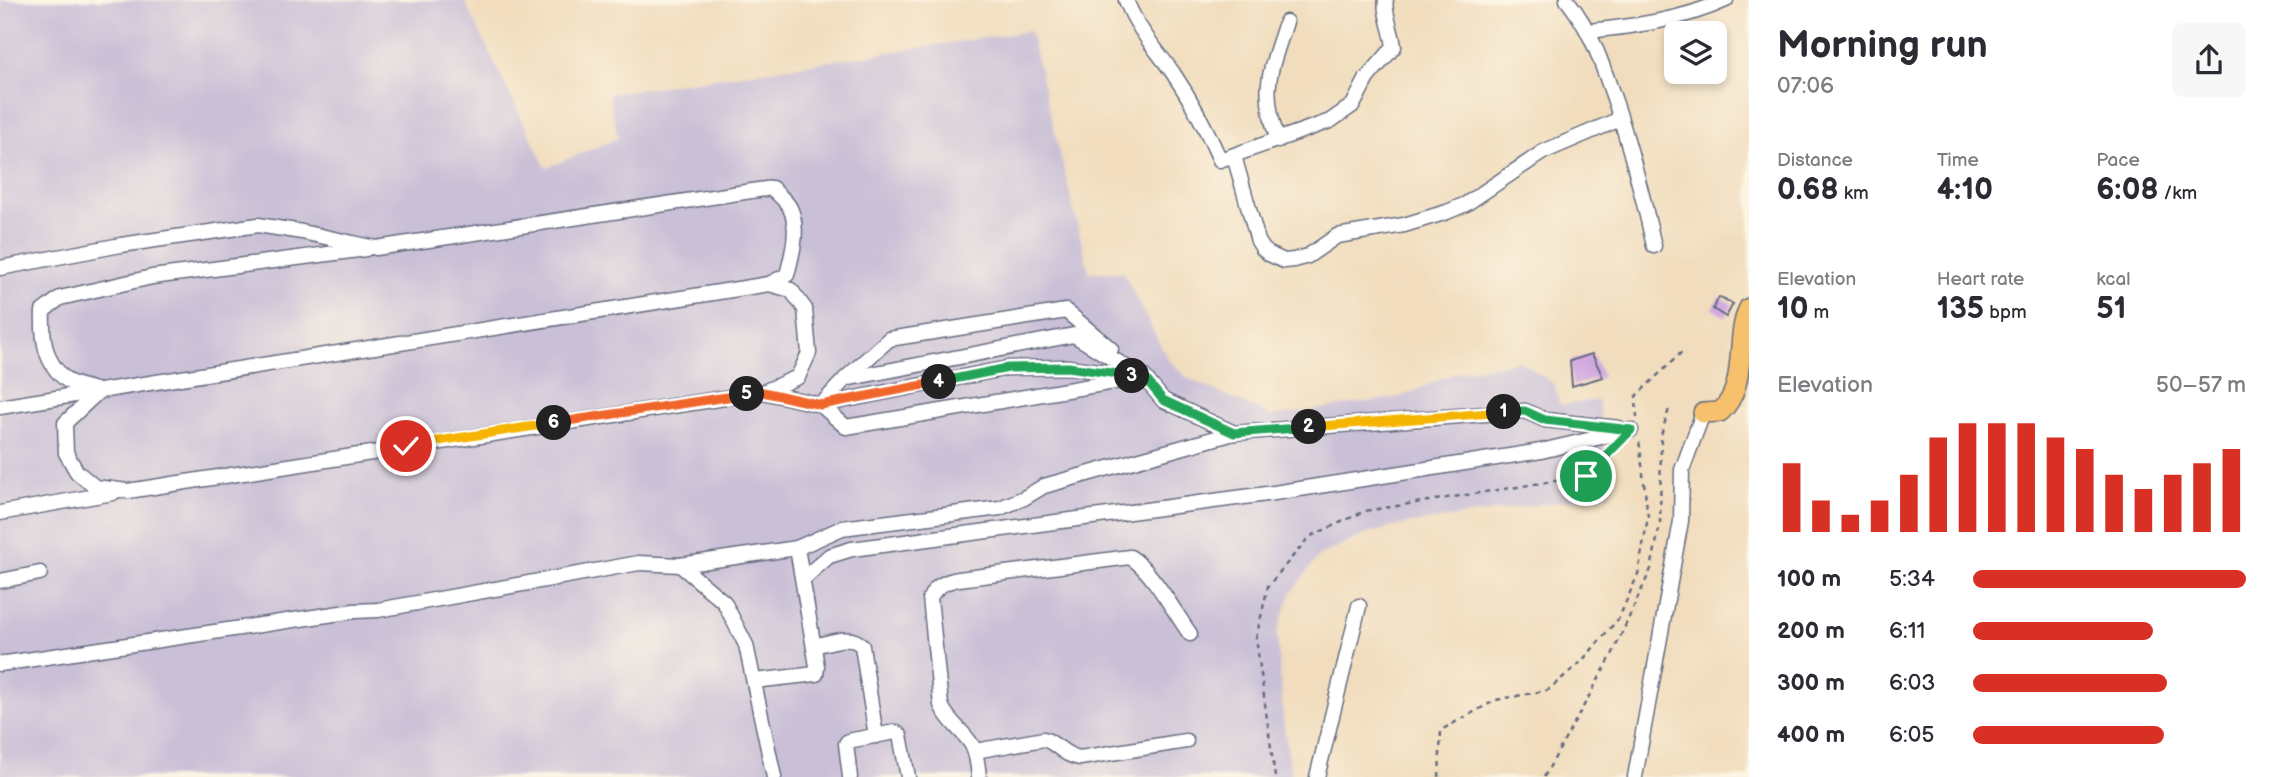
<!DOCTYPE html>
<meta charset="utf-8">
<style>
:root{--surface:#fff;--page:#f7f7f7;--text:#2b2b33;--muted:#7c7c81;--accent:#d93025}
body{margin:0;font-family:"Balsamiq Sans",sans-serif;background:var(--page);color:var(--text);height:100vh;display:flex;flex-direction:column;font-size:26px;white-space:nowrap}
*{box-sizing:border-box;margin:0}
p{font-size:23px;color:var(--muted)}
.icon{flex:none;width:38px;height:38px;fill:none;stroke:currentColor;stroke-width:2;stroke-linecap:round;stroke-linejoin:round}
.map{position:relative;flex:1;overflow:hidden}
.drawer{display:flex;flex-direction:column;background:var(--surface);width:525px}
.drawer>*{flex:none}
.tools{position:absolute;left:1664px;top:21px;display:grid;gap:14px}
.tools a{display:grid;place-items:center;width:63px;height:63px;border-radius:10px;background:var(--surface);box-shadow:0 4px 10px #0003;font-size:35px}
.pin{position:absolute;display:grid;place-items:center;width:60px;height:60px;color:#fff;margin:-30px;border:4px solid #fff;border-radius:50%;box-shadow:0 2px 7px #0007}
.km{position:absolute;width:35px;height:35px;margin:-18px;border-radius:50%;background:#222;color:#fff;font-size:19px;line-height:35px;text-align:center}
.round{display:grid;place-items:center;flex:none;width:74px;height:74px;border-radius:10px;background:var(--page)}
.head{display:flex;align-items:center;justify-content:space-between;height:119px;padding:0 28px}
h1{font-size:38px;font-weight:700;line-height:52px}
.figures{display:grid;grid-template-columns:repeat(3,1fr);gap:10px;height:119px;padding:7px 28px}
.figures div{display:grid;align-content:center}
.figures b{font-size:30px;font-weight:700}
.figures small{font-size:19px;font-weight:400}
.figures p{font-size:19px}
.chart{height:196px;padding:14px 28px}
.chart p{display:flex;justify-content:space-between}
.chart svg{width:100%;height:126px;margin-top:7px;stroke:var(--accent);stroke-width:6}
ul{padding:0 28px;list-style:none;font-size:23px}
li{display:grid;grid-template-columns:112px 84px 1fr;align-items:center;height:52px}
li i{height:18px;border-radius:9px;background:var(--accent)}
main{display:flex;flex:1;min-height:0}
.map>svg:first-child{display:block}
.industrial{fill:#c9bfd7}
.building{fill:#cfa6e0}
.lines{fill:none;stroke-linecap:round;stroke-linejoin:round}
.minor-casing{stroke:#666c7f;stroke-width:17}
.highway-casing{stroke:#666c7f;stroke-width:22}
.path{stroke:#666c7f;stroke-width:2.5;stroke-dasharray:5 5;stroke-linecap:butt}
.minor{stroke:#fff;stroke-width:14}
.highway{stroke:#f7c06c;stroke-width:19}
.split-1-casing{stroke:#fff;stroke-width:14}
.split-2-casing{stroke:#fff;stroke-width:14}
.split-3-casing{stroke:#fff;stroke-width:14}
.split-4-casing{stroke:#fff;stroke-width:14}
.split-5-casing{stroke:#fff;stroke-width:14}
.split-6-casing{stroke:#fff;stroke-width:14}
.split-7-casing{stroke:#fff;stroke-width:14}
.split-1{stroke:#22a559;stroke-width:9}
.split-2{stroke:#f5b400;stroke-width:9}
.split-3{stroke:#22a559;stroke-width:9}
.split-4{stroke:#22a559;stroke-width:9}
.split-5{stroke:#f0652b;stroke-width:9}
.split-6{stroke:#f0652b;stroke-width:9}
.split-7{stroke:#f5b400;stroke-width:9}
</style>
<main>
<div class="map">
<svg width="1749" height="777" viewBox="0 0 1749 777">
<rect width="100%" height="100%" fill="#fcf5e5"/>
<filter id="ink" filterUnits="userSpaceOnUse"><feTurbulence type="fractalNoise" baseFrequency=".0143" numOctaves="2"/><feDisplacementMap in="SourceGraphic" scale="14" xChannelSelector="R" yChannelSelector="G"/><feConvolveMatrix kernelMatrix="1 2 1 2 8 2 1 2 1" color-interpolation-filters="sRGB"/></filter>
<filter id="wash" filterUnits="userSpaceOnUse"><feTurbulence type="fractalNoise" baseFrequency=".00686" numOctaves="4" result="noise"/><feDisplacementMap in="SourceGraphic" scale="28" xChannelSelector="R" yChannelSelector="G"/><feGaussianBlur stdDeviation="1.57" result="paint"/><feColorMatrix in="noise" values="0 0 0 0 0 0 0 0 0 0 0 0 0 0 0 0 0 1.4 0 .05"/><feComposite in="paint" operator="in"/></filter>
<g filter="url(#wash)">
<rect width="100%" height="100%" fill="#f1ddbd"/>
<path class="industrial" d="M0 0H464L546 168 618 138 609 94 1030 31 1089 272H1123L1167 358 1187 378 1272 416 1401 397 1454 373 1520 361 1554 384 1560 405 1598 400 1610 494 1407 524 1368 533 1319 556 1291 593 1277 634 1284 727 1292 777H0Z"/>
<g id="blocks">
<g class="building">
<path d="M1719 297 1733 304 1726 317 1713 309Z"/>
<path d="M1592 354 1603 377 1572 386 1570 361Z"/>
</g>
</g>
</g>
<g filter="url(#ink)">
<use href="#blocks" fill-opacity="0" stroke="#666c7f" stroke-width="2"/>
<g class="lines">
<defs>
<g id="minor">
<path d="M1126 0C1137 29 1156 49 1173 73 1192 101 1207 130 1220 160L1330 121 1353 105 1367 78 1394 47C1393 34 1383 10 1386 0"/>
<path d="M1567 0C1593 33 1601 62 1615 101 1631 149 1643 197 1654 246"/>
<path d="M1589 31C1636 26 1682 20 1726 0"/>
<path d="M1278 141C1260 87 1270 73 1286 22"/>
<path d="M1234 156 1258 241 1263 249 1269 254 1284 261 1294 260 1308 256 1337 236 1404 225 1447 212 1466 204 1543 152 1620 119"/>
<path d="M0 268 121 245 258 225 302 232 376 248 772 188C777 194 787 201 790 208 800 229 792 255 787 275L769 284 0 407"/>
<path d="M845 379 889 339 1066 311 1111 349"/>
<path d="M95 390C87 387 75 386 68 381 44 364 42 338 43 311L60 298 152 277 366 249"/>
<path d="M99 391 65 423 66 453 77 472 95 487 128 491 763 392 821 405 1008 368 1068 367 1144 377"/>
<path d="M763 392 798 377 809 353 805 309 791 290 769 284"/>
<path d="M821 405 846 427 1144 377 1163 400 1234 433 1525 411 1545 420 1619 428"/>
<path d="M821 405 845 379 1074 335 1139 375"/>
<path d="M0 513 113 493"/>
<path d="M680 565 797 548 842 528 1000 508 1024 498 1044 486 1234 433"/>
<path d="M803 579 829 556 852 549 1274 493 1541 451 1631 430"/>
<path d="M0 581 40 573"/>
<path d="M814 646C829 643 851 633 862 646L876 736"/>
<path d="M0 664 354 611 378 610 639 563 680 565 724 602 746 645 774 777"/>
<path d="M754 681 816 674 817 666 797 548"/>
<path d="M975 751 1044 739C1058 744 1064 756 1080 758L1186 741"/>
<path d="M850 777 846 744 848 741 895 732 900 735 908 777"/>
<path d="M979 777C978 768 977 757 974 749 967 733 949 724 941 705L930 598C935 586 946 581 959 579L1130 557C1151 569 1175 613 1190 634"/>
<path d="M1317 777 1359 606"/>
<path d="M1635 777 1681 521 1682 470 1703 413"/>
</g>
<path id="highway" d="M1703 413 1720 412C1749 387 1734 338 1749 308"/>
</defs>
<use href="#minor" class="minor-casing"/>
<use href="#highway" class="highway-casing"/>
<g class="path">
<path d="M1637 418 1636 396 1683 351"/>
<path d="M1275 777 1256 638 1268 586 1309 537 1365 511 1586 476 1614 447"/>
<path d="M1439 777 1441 730 1496 700 1548 690 1581 662 1619 618 1638 574 1648 517 1639 439"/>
<path d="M1544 777 1612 655 1651 569 1660 524 1661 435 1669 409"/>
</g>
<use href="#minor" class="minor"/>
<use href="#highway" class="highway"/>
</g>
</g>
<g class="lines" filter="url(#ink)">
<defs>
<path id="split-1" d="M1504 412 1525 411 1545 420 1631 430 1586 476"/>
<path id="split-2" d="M1309 427 1504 412"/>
<path id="split-3" d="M1132 376 1144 377 1163 400 1234 433 1309 427"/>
<path id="split-4" d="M939 382 1008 368 1068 367 1132 376"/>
<path id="split-5" d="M747 394 763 392 821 405 939 382"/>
<path id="split-6" d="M554 423 747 394"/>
<path id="split-7" d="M406 446 554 423"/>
</defs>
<use href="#split-1" class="split-1-casing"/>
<use href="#split-2" class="split-2-casing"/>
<use href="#split-3" class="split-3-casing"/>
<use href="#split-4" class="split-4-casing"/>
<use href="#split-5" class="split-5-casing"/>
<use href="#split-6" class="split-6-casing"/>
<use href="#split-7" class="split-7-casing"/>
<use href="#split-1" class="split-1"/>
<use href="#split-2" class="split-2"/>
<use href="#split-3" class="split-3"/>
<use href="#split-4" class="split-4"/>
<use href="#split-5" class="split-5"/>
<use href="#split-6" class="split-6"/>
<use href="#split-7" class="split-7"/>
</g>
</svg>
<div class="tools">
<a><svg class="icon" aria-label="layers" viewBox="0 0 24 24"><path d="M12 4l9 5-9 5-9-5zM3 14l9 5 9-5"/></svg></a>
</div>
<div class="pin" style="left:1586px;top:476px;background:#1e9e55"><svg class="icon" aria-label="arrive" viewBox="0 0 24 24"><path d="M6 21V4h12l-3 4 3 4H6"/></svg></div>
<div class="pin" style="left:406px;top:446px;background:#d93025"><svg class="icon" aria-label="check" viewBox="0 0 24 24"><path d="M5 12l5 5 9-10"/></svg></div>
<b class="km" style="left:1504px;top:412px">1</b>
<b class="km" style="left:1309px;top:427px">2</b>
<b class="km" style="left:1132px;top:376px">3</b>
<b class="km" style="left:939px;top:382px">4</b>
<b class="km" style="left:747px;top:394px">5</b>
<b class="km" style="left:554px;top:423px">6</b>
</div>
<section class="drawer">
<div class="head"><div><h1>Morning run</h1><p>07:06</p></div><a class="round"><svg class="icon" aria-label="share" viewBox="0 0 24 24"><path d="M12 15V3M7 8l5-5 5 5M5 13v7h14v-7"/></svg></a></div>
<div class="figures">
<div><p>Distance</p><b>0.68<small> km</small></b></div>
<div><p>Time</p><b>4:10</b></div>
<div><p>Pace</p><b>6:08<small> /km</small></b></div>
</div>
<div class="figures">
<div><p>Elevation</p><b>10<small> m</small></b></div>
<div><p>Heart rate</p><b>135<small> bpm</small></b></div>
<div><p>kcal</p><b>51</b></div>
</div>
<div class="chart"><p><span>Elevation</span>50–57 m</p>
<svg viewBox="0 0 160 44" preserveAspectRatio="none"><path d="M5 44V20M15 44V33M25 44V38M35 44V33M45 44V24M55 44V11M65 44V6M75 44V6M85 44V6M95 44V11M105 44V15M115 44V24M125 44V29M135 44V24M145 44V20M155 44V15"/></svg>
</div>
<ul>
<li><b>100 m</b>5:34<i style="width:100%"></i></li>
<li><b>200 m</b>6:11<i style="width:66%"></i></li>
<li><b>300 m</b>6:03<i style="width:71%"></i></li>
<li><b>400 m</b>6:05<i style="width:70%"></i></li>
</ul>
</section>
</main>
